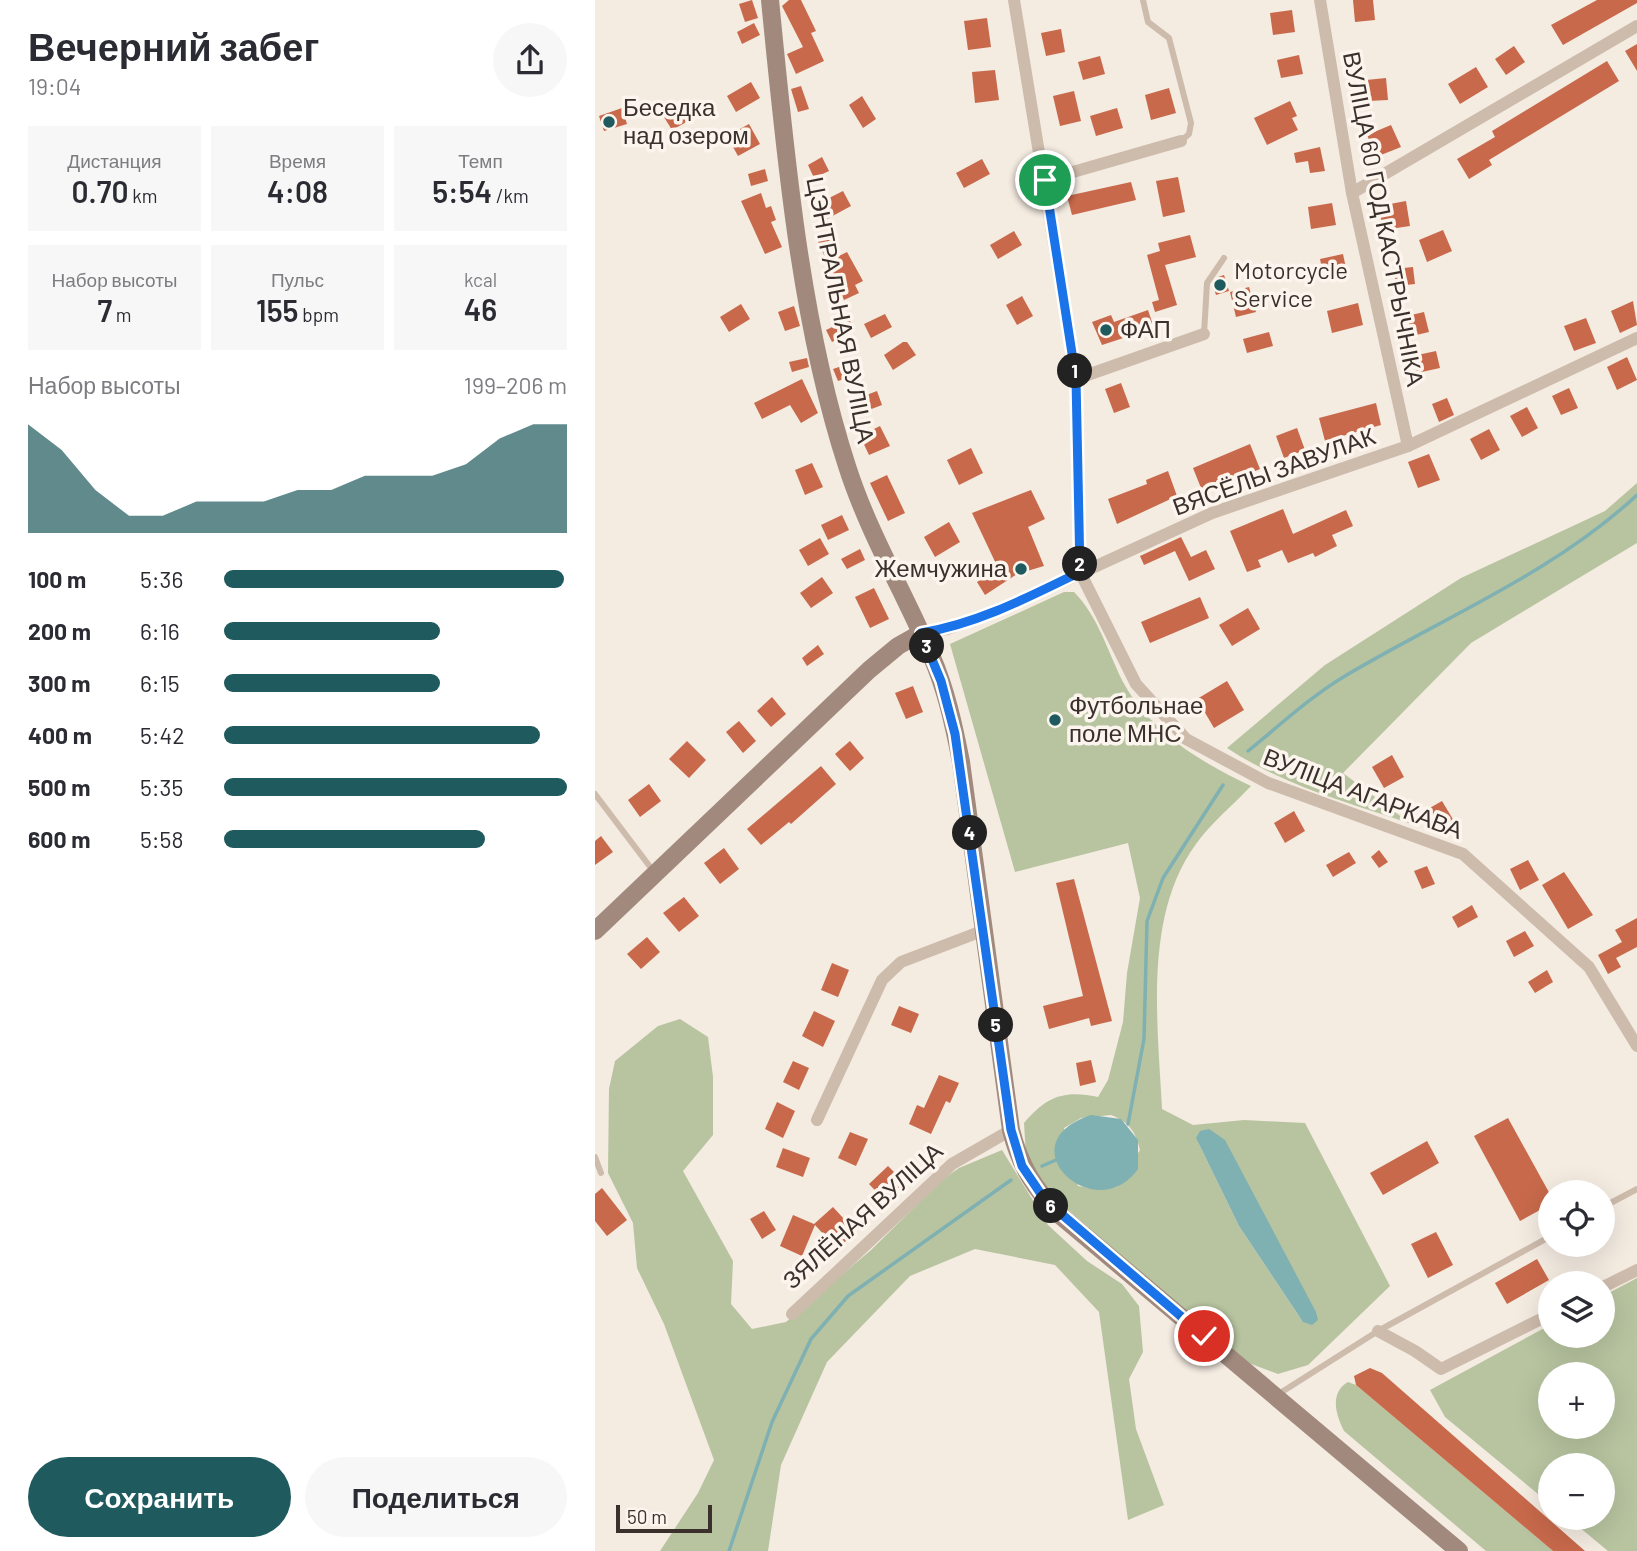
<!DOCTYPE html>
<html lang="ru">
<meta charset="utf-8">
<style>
:root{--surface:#fff;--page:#f7f7f7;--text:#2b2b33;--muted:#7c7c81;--accent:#1f5a5e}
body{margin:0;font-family:Barlow,sans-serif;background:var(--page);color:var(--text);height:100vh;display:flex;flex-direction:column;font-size:26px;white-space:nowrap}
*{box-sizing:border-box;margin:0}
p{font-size:23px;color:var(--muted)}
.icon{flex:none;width:38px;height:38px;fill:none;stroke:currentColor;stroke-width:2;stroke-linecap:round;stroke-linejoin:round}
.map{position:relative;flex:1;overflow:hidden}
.panel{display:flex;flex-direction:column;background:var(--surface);width:595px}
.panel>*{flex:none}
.buttons{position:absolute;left:943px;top:1180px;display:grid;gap:14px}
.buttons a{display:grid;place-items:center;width:77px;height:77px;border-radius:50%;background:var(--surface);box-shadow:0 7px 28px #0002;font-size:35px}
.scale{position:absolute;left:21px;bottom:18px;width:96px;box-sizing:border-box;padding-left:7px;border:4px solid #3b302b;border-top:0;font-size:19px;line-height:24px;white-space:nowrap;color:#3b302b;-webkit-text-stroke:5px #fbf5ee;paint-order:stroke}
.pin{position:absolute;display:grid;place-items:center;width:60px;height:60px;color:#fff;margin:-30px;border:4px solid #fff;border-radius:50%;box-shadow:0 2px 7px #0007}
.km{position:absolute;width:35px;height:35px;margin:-18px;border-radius:50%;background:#222;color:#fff;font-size:19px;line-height:35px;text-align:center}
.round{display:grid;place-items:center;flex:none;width:74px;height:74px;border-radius:37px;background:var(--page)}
.head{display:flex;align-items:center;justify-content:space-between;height:119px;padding:0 28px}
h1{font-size:38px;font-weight:600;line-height:52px}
.stats{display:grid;grid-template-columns:repeat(3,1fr);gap:10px;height:119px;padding:7px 28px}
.stats div{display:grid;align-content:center;border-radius:0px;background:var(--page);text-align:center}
.stats b{font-size:30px;font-weight:600}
.stats small{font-size:19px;font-weight:400}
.stats p{font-size:19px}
.chart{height:196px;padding:14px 28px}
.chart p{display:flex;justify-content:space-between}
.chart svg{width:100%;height:126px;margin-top:7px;fill:var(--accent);opacity:.7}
.action{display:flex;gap:14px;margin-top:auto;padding:14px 28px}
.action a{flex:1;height:80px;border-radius:42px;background:var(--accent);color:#fff;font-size:28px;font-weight:600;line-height:80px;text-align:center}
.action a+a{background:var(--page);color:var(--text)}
ul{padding:0 28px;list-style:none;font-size:23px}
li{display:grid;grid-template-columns:112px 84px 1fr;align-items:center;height:52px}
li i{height:18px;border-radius:9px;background:var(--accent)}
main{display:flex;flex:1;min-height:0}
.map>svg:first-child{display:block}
.green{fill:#b8c4a0;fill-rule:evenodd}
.water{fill:#7fb0b2}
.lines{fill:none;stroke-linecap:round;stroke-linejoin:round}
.stream{stroke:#7fb0b2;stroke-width:3.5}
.building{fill:#c8694b}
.lane{stroke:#cdbbac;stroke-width:6}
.street{stroke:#cdbbac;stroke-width:12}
.secondary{stroke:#a18a7d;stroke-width:18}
.route-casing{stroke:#fff;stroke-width:14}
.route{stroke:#1a73e8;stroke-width:9}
.poi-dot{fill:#1f5a5e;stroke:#fbf5ee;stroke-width:2.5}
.labels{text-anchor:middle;stroke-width:7;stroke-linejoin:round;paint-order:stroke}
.poi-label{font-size:24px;fill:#3b302b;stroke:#fbf5ee;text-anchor:start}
.street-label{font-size:24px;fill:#3b302b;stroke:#fbf5ee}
</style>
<main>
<section class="panel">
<div class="head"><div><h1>Вечерний забег</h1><p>19:04</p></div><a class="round"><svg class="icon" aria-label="share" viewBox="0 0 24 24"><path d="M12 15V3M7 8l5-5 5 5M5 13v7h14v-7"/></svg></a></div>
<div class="stats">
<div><p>Дистанция</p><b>0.70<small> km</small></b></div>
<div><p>Время</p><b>4:08</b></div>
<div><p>Темп</p><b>5:54<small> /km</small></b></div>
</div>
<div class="stats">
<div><p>Набор высоты</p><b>7<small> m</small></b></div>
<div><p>Пульс</p><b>155<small> bpm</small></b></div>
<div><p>kcal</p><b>46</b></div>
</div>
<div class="chart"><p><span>Набор высоты</span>199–206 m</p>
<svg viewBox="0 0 160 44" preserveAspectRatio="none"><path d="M0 44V6L10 15L20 29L30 38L40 38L50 33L60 33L70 33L80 29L90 29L100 24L110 24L120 24L130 20L140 11L150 6L160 6V44z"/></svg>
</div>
<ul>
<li><b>100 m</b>5:36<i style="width:99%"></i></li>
<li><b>200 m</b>6:16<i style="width:63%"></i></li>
<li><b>300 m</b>6:15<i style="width:63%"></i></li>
<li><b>400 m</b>5:42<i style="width:92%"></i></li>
<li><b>500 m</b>5:35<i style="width:100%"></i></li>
<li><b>600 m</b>5:58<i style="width:76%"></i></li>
</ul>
<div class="action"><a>Сохранить</a><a>Поделиться</a></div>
</section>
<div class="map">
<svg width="1042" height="1551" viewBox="0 0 1042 1551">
<rect width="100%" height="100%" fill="#f4ebe1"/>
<g class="green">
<path d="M1042 483V543L876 643 748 773 816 824C749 801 692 787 632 748L730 665 866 578 1010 511Z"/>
<path d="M469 592H479C503 616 513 652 528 682 555 732 607 763 656 786 638 805 616 823 601 844 548 916 563 1025 567 1109L598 1125 649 1120 710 1123 795 1286 713 1365 683 1374 648 1361 455 1194 431 1155 429 1123C452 1096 469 1090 503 1097L513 1080 528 1022 532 973 545 898 533 843 420 872 355 644ZM516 1115C534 1122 541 1132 545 1150L522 1187 502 1189 483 1186 469 1128 486 1118ZM601 1138 708 1322 644 1226Z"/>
<path d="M85 1019 113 1037 118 1077V1135L88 1171 138 1261 136 1304 157 1329 191 1322 276 1250 347 1180 364 1168 407 1150 453 1225 492 1261 527 1284 544 1306 548 1352 534 1379 541 1429 569 1505 533 1520 504 1312 460 1265 380 1249 315 1276 232 1362 186 1465 173 1551H65L103 1493 119 1460 69 1324 42 1268 38 1223 13 1173 14 1089 20 1061 63 1026Z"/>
<path d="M1042 1278V1551H1013L972 1517H1008V1465H956L955 1504 850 1417 835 1390 955 1325 956 1335H1008V1296ZM956 1374H1008V1426H956Z"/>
<path d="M753 1382 761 1385 958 1551H891L749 1431C741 1415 734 1393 753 1382Z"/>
</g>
<g class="water">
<path d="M496 1115 526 1119 543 1140V1169C501 1229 408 1144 496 1115Z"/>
<path d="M614 1129 630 1140 721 1312 723 1320 717 1325 708 1322 644 1226 601 1138 605 1131Z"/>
</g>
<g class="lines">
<g class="stream">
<path d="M653 751C684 726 715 697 750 676 849 617 957 574 1042 495"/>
<path d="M533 1124 549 1039 552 921 568 878 628 785"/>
<path d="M447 1166 461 1160"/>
<path d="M134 1551 177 1422 216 1339 253 1296 416 1180"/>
</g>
</g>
<g class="building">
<path d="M157 0 163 18 150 22 144 4Z"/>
<path d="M194 0H206L221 31 216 33 229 61 201 74 192 54 208 47 187 6Z"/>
<path d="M758 0H778L780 20 760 22Z"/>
<path d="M1002 0H1042V3L968 45 956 25Z"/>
<path d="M697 10 700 32 678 35 675 13Z"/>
<path d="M392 18 396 47 373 50 369 21Z"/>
<path d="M159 23 165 35 147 44 142 32Z"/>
<path d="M466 29 470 52 451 56 446 33Z"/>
<path d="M1042 44V71L1030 51Z"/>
<path d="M919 46 930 62 911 75 900 59Z"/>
<path d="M704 55 708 74 686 78 682 60Z"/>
<path d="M505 56 510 74 488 80 483 62Z"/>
<path d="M1012 61 1024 81 894 160 897 165 874 179 862 159 900 137 897 131Z"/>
<path d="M881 67 893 87 865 104 853 84Z"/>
<path d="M400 70 404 100 380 103 377 72Z"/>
<path d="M791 78 793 100 773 101 771 80Z"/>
<path d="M156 82 165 98 141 112 132 96Z"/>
<path d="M206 86 214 109 203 112 196 89Z"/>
<path d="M574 88 581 113 556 120 550 95Z"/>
<path d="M479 91 486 121 465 126 458 96Z"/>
<path d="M267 96 281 119 268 128 254 105Z"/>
<path d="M695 101 702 116 697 118 703 130 672 145 659 118Z"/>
<path d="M87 107 95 120 77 130 69 117Z"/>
<path d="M27 108 32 124 9 131 4 116Z"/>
<path d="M522 108 528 128 501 136 495 116Z"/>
<path d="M154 124 165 144 143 156 132 136Z"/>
<path d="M796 125 806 147 781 157 772 135Z"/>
<path d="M725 147 730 171 715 173 713 161 701 163 699 153Z"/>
<path d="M227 157 234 171 219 178 213 165Z"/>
<path d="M387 159 395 174 369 188 361 173Z"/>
<path d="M170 169 173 181 156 186 153 174Z"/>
<path d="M583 177 590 212 568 217 561 181Z"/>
<path d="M536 182 541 200 477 215 472 196Z"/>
<path d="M248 191 256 206 232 219 224 203Z"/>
<path d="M166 193 171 208 176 206 181 220 176 222 187 247 170 254 146 201Z"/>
<path d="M811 201 815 226 788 230 784 206Z"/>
<path d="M737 203 741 225 716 229 713 207Z"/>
<path d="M848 230 857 251 832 262 824 240Z"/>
<path d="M419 231 427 245 403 259 395 245Z"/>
<path d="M233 233 244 256 252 252 268 281 260 285 264 293 249 300 222 239Z"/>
<path d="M595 235 601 257 570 265 582 305 560 312 557 302 564 300 552 255 565 251 563 243Z"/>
<path d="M748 254 752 273 729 278 725 259Z"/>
<path d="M818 267 820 284 801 286 799 269Z"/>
<path d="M629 275 634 291 621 295 618 285 623 277Z"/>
<path d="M654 287 661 312 641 317 635 292Z"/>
<path d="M427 296 438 316 422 325 411 305Z"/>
<path d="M1038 301 1042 325 1025 333 1016 311Z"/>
<path d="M763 303 768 325 737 333 732 311Z"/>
<path d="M146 304 155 319 134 332 125 317Z"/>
<path d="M199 306 205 326 190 331 183 312Z"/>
<path d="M553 310 559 328 507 345 497 322 516 315 519 322Z"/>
<path d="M829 312 834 332 817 336 812 316Z"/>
<path d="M290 314 297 327 276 338 269 324Z"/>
<path d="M991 318 1001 343 979 351 969 326Z"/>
<path d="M254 319 260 330 237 342 231 330Z"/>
<path d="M674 332 678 346 652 353 648 339Z"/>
<path d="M308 342H312L321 355 298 370 289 355Z"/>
<path d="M841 351 845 368 822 373 818 356Z"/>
<path d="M1032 357 1042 380 1022 390 1012 367Z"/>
<path d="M212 358 214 367 197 372 194 362Z"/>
<path d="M259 362 263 374 243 381 238 369Z"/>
<path d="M207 379 223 413 206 423 195 405 167 419 159 403Z"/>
<path d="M526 383 535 407 519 413 510 389Z"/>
<path d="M974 388 983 408 966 415 957 396Z"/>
<path d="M282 391 287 405 266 413 261 399Z"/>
<path d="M852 398 859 415 844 422 837 404Z"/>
<path d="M781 403 786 425 730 441 724 418Z"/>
<path d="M932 407 943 428 927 437 915 416Z"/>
<path d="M285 426 295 446 274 455 265 436Z"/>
<path d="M702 428 710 450 689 458 681 436Z"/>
<path d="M894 429 905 450 886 460 875 439Z"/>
<path d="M655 444 665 469 608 493 598 468Z"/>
<path d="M376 448 388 473 364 485 352 460Z"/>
<path d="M834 454 845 480 823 488 813 462Z"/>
<path d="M217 463 228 487 210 495 200 470Z"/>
<path d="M573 471 582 496 522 524 513 499 552 484 551 480Z"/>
<path d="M292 475 310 513 293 521 275 483Z"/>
<path d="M436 490 450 519 433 527 449 566 422 574 390 595 382 582 403 568 377 513Z"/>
<path d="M688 509 698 534 751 510 758 526 737 535 742 546 720 557 718 553 693 563 687 550 663 560 666 567 652 572 635 531Z"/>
<path d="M247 515 254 530 233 540 226 525Z"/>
<path d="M354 522 365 542 340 557 329 537Z"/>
<path d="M586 537 596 557 611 550 620 569 594 581 580 551 549 565 545 556Z"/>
<path d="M225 538 234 554 213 566 204 550Z"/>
<path d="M265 549 270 560 252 569 246 559Z"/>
<path d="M227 577 238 593 216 608 205 593Z"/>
<path d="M279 588 294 619 275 628 260 597Z"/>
<path d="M605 597 614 618 555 643 546 622Z"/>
<path d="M653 608 665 629 637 646 624 625Z"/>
<path d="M223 645 229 654 212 666 207 658Z"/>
<path d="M632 681 649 710 619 728 602 699Z"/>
<path d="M318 686 328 712 311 719 300 693Z"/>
<path d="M177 697 191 714 176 727 162 711Z"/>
<path d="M144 721 161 741 148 753 131 732Z"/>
<path d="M92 741 111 760 94 778 74 759Z"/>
<path d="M255 741 269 758 255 771 240 754Z"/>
<path d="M797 755 809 777 789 788 777 767Z"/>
<path d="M226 766 241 784 196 824 194 822 166 845 152 829Z"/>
<path d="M54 784 66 801 45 817 33 800Z"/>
<path d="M847 801 859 821 845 829 833 809Z"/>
<path d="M699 811 710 831 690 843 679 823Z"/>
<path d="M6 836 18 852 0 865V841Z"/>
<path d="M129 848 144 869 125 884 109 863Z"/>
<path d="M784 850 793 862 784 868 776 857Z"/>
<path d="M754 852 761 863 738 877 731 865Z"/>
<path d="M933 860 944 880 925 890 915 869Z"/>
<path d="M832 866 840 884 827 889 819 871Z"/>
<path d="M969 872 998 915 973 929 947 885Z"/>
<path d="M479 879 517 1021 496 1026 494 1018 454 1029 448 1006 488 996 461 883Z"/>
<path d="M89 897 104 916 84 932 68 913Z"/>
<path d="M877 905 883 917 863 928 857 917Z"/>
<path d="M1042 918V947L1021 958 1026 967 1013 974 1003 955 1027 942 1020 930Z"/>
<path d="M930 931 939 946 919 957 911 941Z"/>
<path d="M52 937 65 952 46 969 32 954Z"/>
<path d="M237 963 254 970 243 997 226 990Z"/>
<path d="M952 970 958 982 940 993 933 982Z"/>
<path d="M304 1006 324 1014 316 1033 296 1025Z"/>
<path d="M219 1011 240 1021 228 1047 207 1036Z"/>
<path d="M496 1060 501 1082 485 1086 481 1063Z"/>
<path d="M198 1061 214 1068 204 1090 188 1082Z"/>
<path d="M344 1075 364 1083 355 1103 351 1101 336 1134 314 1124 322 1105 329 1108Z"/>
<path d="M182 1102 200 1111 188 1138 170 1129Z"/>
<path d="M913 1118 956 1196V1204L925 1221 879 1136Z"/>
<path d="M255 1132 273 1139 261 1166 243 1158Z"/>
<path d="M832 1141 844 1163 788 1195 775 1173Z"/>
<path d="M188 1148 215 1158 208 1177 181 1167Z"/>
<path d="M293 1166 301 1174 308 1167 316 1176 290 1201 274 1184Z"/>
<path d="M7 1188 32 1220 12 1236 0 1221V1194Z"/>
<path d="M238 1207 261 1232 242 1249 220 1225 207 1256 185 1246 198 1215 219 1224Z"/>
<path d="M169 1211 181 1230 167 1239 155 1219Z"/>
<path d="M841 1232 858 1265 833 1278 816 1244Z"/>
<path d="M942 1259 954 1280 912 1304 900 1283Z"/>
<path d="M775 1368 787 1373 990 1551H958L761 1385 759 1376Z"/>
</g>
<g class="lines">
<g class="lane">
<path d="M548 0 553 22 574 38 596 123 594 134 586 141"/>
<path d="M609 334 612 283 629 258"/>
<path d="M0 794 59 872"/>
<path d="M0 1157 6 1173"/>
<path d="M1008 1207 1042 1189"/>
<path d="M682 1395 783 1331 956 1236"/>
</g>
<g class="street">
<path d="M419 0 481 379 485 572 541 684 591 739 673 783 868 854 994 967 1042 1046"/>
<path d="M725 0 757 193 813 446"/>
<path d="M450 180 586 141"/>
<path d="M757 193 1042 26"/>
<path d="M481 379 609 334"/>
<path d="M326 633 352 629 414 606 617 513 813 446 1042 338"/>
<path d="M222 1120 287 980 306 962 387 931"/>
<path d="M1008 1287 1042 1270"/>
<path d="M197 1314 357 1164 416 1130"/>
<path d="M783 1331 820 1351 846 1369 956 1314"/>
</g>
<g class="secondary">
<path d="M175 0C190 151 205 322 252 466 273 532 309 592 336 655 351 689 359 726 366 762L416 1130C425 1166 440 1190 466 1216L864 1551"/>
<path d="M0 931 274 670 303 646 326 633"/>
</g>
</g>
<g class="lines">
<defs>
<path id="route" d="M450 180 481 379 485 572C434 597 382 624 326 633L346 681 360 734 416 1130 427 1166 450 1200 609 1336"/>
</defs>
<use href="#route" class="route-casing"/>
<use href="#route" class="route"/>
</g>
<g class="poi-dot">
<circle cx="14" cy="122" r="7"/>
<circle cx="625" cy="285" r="7"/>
<circle cx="511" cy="330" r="7"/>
<circle cx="426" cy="569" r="7"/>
<circle cx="460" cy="720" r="7"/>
</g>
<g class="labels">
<g class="poi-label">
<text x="28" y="116">Беседка<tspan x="28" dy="28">над озером</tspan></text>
<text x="639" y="279">Motorcycle<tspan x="639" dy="28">Service</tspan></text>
<text x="525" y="338">ФАП</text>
<text x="412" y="577" text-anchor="end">Жемчужина</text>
<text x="474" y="714">Футбольнае<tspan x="474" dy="28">поле МНС</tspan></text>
</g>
<g class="street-label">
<text transform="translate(788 219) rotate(79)" y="8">ВУЛІЦА 60 ГОД КАСТРЫЧНІКА</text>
<text transform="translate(245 310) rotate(79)" y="8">ЦЭНТРАЛЬНАЯ ВУЛІЦА</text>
<text transform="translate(679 472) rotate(-20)" y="8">ВЯСЁЛЫ ЗАВУЛАК</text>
<text transform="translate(768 794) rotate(21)" y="8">ВУЛІЦА АГАРКАВА</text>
<text transform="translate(268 1216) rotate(-42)" y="8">ЗЯЛЁНАЯ ВУЛІЦА</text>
</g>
</g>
</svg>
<div class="buttons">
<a><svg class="icon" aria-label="locate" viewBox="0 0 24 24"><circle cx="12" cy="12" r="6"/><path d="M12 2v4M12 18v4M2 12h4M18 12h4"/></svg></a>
<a><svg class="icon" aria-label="layers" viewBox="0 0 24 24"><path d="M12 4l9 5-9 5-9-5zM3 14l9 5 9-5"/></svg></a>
<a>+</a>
<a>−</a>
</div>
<div class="scale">50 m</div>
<div class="pin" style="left:450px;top:180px;background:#1e9e55"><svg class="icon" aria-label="arrive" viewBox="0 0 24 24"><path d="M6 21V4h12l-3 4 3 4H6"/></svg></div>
<div class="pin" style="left:609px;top:1336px;background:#d93025"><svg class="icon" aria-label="check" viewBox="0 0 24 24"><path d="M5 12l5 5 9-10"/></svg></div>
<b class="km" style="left:480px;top:371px">1</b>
<b class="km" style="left:485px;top:564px">2</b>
<b class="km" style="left:332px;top:646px">3</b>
<b class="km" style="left:375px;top:833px">4</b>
<b class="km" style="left:401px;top:1025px">5</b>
<b class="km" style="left:456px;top:1206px">6</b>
</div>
</main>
